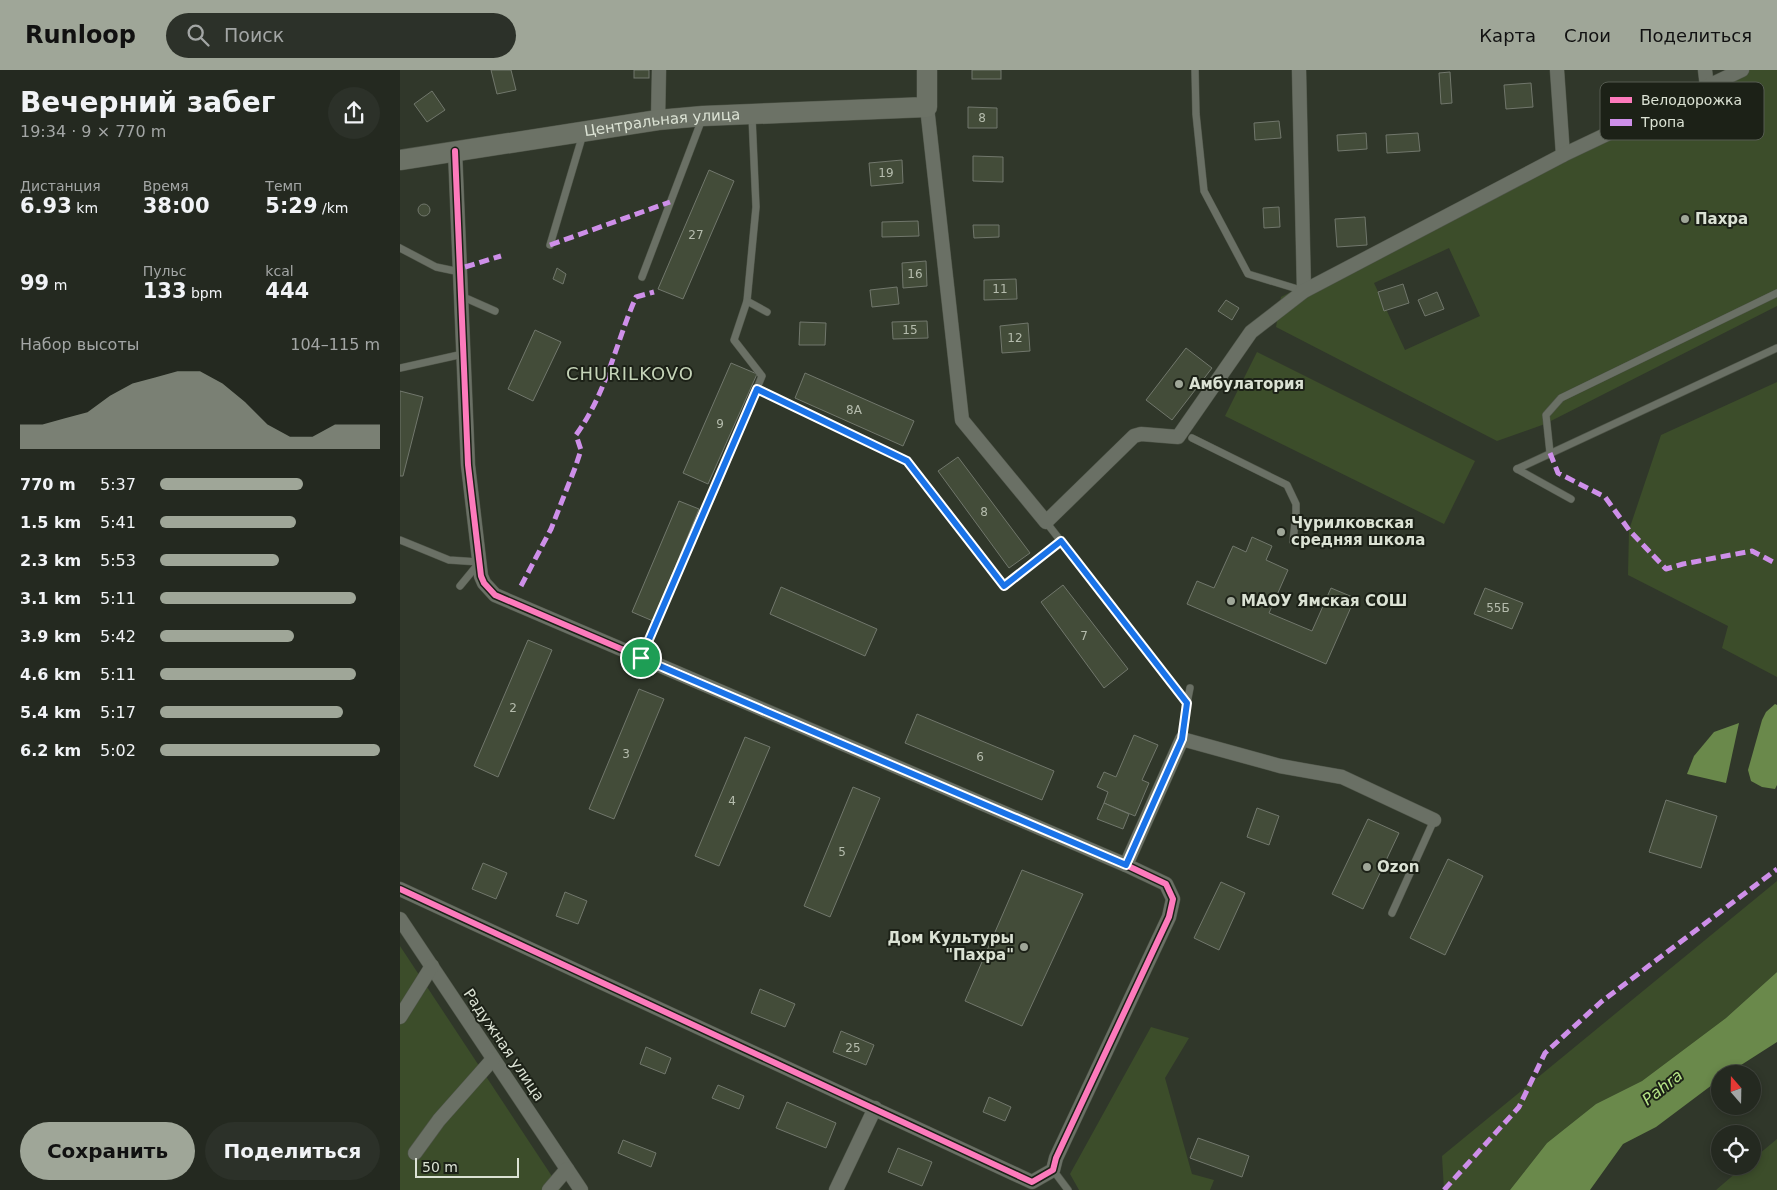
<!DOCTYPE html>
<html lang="ru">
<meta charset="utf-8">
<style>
:root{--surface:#242920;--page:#2c3129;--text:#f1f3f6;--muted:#a3a6a5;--line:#41453e;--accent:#9fa698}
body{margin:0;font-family:"DejaVu Sans",sans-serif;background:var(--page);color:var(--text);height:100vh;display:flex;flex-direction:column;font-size:19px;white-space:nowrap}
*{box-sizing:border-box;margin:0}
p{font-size:16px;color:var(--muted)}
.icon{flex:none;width:28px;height:28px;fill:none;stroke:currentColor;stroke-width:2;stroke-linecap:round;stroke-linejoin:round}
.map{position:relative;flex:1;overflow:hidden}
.panel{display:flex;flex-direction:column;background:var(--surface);width:400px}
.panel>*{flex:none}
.needle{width:32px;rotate:340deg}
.tools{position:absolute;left:1311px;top:995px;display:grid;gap:10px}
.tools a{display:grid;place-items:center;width:50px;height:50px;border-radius:50%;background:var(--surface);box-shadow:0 2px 8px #0003,0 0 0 1px var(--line);font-size:25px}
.scale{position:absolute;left:15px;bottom:12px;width:104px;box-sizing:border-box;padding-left:5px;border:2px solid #dbe2d4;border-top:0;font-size:14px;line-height:18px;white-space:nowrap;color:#dbe2d4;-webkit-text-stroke:4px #1c2117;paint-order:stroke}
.pin{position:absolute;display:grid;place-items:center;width:42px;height:42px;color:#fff;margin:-21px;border:2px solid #fff;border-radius:50%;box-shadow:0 1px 5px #0007}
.round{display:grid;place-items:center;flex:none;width:52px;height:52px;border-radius:26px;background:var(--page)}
.headline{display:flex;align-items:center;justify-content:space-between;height:85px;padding:0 20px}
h1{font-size:28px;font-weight:700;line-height:38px}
.stats{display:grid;grid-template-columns:repeat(3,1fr);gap:8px;height:85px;padding:5px 20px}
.stats div{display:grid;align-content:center}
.stats b{font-size:21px;font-weight:700}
.stats small{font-size:14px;font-weight:400}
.stats p{font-size:14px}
.chart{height:140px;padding:10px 20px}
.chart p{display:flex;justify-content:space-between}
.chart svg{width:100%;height:90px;margin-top:5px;fill:var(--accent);opacity:.7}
.primary-button{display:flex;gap:10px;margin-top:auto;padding:10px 20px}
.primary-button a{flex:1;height:58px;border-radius:30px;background:var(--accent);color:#111;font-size:20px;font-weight:700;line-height:58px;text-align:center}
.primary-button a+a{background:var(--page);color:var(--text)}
ul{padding:0 20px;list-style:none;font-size:16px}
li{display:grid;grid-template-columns:80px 60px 1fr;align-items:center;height:38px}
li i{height:12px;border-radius:6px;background:var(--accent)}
header{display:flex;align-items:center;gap:30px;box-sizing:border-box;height:70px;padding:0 25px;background:var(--accent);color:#111}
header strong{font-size:24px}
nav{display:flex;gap:28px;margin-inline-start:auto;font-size:18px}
.search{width:350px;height:45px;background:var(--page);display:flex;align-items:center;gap:12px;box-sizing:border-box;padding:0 18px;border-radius:28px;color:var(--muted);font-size:19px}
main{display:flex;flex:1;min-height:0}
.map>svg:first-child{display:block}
.green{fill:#3c4d2a;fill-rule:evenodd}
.water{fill:#6a894b}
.building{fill:#434c39;stroke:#71776c}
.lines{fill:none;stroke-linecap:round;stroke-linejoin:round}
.lane-casing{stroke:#4f5549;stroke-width:8}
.street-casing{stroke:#4f5549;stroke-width:15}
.secondary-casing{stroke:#4f5549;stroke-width:21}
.lane{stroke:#6a7065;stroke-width:7}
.street{stroke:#6a7065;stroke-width:14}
.secondary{stroke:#6c7266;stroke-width:20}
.quiet{stroke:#ce8fe9;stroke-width:5;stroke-dasharray:10 5;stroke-linecap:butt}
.cycleway-casing{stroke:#1c2117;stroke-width:9}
.cycleway{stroke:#fd7abc;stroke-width:6}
.route-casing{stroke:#fff;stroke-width:10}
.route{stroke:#1a73e8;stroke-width:6}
.poi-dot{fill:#9fa698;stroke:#1c2117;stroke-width:2}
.labels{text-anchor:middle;stroke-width:4;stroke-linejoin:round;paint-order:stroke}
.number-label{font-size:12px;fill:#b5bcad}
.street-label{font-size:15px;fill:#dbe2d4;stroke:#1c2117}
.poi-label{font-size:15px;font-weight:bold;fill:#dbe2d4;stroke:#1c2117;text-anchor:start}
.water-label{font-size:16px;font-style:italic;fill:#b7e687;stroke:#1c2117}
.quarter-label{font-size:18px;letter-spacing:1px;fill:#c5d4b8;stroke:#1c2117}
.key{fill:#1c2117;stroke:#555b50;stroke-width:1}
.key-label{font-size:14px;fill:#dbe2d4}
</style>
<header>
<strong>Runloop</strong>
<div class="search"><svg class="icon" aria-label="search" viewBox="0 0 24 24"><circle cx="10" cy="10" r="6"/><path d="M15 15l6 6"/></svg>Поиск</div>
<nav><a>Карта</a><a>Слои</a><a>Поделиться</a></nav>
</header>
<main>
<section class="panel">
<div class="headline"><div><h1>Вечерний забег</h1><p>19:34 · 9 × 770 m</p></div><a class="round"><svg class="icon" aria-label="share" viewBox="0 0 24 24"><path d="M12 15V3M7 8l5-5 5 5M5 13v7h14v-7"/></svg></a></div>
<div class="stats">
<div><p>Дистанция</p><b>6.93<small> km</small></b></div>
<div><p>Время</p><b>38:00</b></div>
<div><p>Темп</p><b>5:29<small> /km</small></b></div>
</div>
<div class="stats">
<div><b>99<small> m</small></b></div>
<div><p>Пульс</p><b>133<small> bpm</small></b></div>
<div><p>kcal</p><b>444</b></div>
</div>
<div class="chart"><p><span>Набор высоты</span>104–115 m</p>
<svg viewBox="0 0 160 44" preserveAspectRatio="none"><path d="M0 44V32L10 32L20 29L30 26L40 18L50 12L60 9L70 6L80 6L90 12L100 21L110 32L120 38L130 38L140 32L150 32L160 32V44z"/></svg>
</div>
<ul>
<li><b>770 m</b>5:37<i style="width:65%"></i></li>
<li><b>1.5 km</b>5:41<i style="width:62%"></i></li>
<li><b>2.3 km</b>5:53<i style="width:54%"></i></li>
<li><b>3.1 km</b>5:11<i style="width:89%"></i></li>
<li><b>3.9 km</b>5:42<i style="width:61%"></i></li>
<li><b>4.6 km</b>5:11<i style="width:89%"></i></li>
<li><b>5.4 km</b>5:17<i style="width:83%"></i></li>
<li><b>6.2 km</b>5:02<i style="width:100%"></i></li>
</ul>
<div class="primary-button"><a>Сохранить</a><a>Поделиться</a></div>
</section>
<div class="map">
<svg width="1377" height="1120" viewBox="0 0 1377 1120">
<rect width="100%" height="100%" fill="#30372a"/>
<g class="green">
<path d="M1334 0H1377V236L1145 354 1097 371 876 257 881 227ZM1049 178 1080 246 1005 280 974 213Z"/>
<path d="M857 282 1075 391 1044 454 825 346Z"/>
<path d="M1377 312V607L1322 578 1328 556 1228 505 1229 460 1261 365Z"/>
<path d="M1377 811V902L1326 948 1242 1011 1196 1034 1147 1073 1110 1120H1044L1042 1086Z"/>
<path d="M0 876 161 1120H0Z"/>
<path d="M751 957 789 968 765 1008 792 1104 814 1110 810 1120H679L670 1104Z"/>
<path d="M1377 1069V1120H1316L1344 1096H1352L1353 1089Z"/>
</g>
<g class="water">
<path d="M1375 634 1377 635V715L1375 719 1362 717 1351 711 1348 700 1362 650 1366 642Z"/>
<path d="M1339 653 1326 713 1287 704 1294 686 1314 662Z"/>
<path d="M1377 902V972L1327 1004H1320V1009L1256 1057 1223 1074 1190 1120H1110L1147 1073 1196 1034 1242 1011 1326 948Z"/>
</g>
<g class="building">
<path d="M91 0H111L116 20 97 24Z"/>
<rect x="234" y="0" width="15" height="8"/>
<rect x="572" y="0" width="29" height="9"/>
<path d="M1050 2 1052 33 1041 34 1039 3Z"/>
<path d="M1131 13 1133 37 1106 39 1104 15Z"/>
<path d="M32 21 45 40 27 52 14 34Z"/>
<path d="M568 37 597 38V58H568Z"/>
<path d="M879 51 881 68 855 70 854 53Z"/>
<path d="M966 63 967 79 938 81 937 65Z"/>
<path d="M1018 63 1020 81 987 83 986 65Z"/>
<path d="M573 86 603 87V112L573 111Z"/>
<path d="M502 90 503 113 471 116 469 93Z"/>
<path d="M309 100 334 111 283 229 258 219Z"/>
<circle cx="24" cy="140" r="6"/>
<path d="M879 137 880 157 864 158 863 138Z"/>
<path d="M965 147 967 175 937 177 935 149Z"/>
<path d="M518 151 519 166 482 167V152Z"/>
<path d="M573 155H599V167L574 168Z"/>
<path d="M526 191 527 216 503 218 502 193Z"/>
<path d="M157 198 166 204 163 214 153 209Z"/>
<path d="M616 209 617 229 584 230V210Z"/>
<path d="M1003 214 1009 233 984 241 978 222Z"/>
<path d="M497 217 499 234 472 237 470 220Z"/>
<path d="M1037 222 1044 239 1025 246 1018 230Z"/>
<path d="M826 230 839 238 832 250 818 241Z"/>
<path d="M527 251 528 268 493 269 492 252Z"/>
<path d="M400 252 426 253 425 275H399Z"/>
<path d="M628 253 630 281 602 283 600 256Z"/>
<path d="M135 260 161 272 133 331 108 319Z"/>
<path d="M786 278 812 298 772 350 746 330Z"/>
<path d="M331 293 357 304 308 414 283 403Z"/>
<path d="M405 303 514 351 503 376 395 328Z"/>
<path d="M0 321 23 327 3 406H0Z"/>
<path d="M558 387 630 483 609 498 538 401Z"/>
<path d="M279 431 299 439 253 551 232 542Z"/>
<path d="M852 467 872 476 866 490 888 500 869 543 912 561 931 518 955 528 926 594 787 534 797 511 814 518 833 476 846 482Z"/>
<path d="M663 515 728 599 704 618 641 532Z"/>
<path d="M381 517 477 559 465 586 370 544Z"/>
<path d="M1085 518 1123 533 1112 559 1074 544Z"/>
<path d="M128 570 152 580 98 707 74 696Z"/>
<path d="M239 619 264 629 214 749 189 739Z"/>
<path d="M517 644 654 701 642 730 505 673Z"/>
<path d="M734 665 758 675 742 710 749 713 735 746 704 733 708 722 697 717 704 702 716 707Z"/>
<path d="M345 667 370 677 319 796 295 786Z"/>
<path d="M453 717 480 728 430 847 404 836Z"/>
<path d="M1266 730 1317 746 1301 798 1249 782Z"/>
<path d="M704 733 729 744 723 759 697 749Z"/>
<path d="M857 738 879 746 869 775 847 767Z"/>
<path d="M968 749 999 763 963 839 932 824Z"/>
<path d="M1048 789 1083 806 1045 885 1010 868Z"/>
<path d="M83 793 107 803 96 829 72 819Z"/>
<path d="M622 800 683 824 622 956 565 931Z"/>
<path d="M821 812 845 823 819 880 794 868Z"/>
<path d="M165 822 187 831 178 854 156 846Z"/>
<path d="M360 919 395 934 385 957 351 943Z"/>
<path d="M441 961 474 975 466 995 433 982Z"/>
<path d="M246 977 271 988 265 1004 240 994Z"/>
<path d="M318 1015 344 1026 339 1039 312 1028Z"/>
<path d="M589 1027 611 1037 605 1051 583 1042Z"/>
<path d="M387 1032 436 1053 426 1078 376 1058Z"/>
<path d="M798 1068 849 1086 842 1107 790 1088Z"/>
<path d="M223 1070 256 1083 251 1097 218 1083Z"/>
<path d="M498 1078 532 1092 522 1116 488 1102Z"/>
</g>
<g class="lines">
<defs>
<g id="lane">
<path d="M795 0 796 44 804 121 848 204 904 221"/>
<path d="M352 47 356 137 347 231 367 242"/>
<path d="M150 175 183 64"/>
<path d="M0 178 36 197 60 202"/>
<path d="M242 207 302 49"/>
<path d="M61 226 95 241"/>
<path d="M0 298 63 284"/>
<path d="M357 319 507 391 604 516 661 471"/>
<path d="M792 368 887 415 896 434V443L893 471"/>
<path d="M1150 383 1146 345 1161 328 1377 223"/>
<path d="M1117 399 1377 278"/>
<path d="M1117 399 1171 429"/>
<path d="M646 452 787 633 782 669"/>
<path d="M0 470 49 490 79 492"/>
<path d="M60 516 79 493"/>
<path d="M241 588 316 417 362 306 334 270 347 231"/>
<path d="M787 633 790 618"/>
<path d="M992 843 1034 750"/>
<path d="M653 1100 668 1120"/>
</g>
<g id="street">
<path d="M899 0 904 221"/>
<path d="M1157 0 1163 85"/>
<path d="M1305 0 1307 17"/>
<path d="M527 37 562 350 646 452 734 366 741 364 778 367 851 262 904 221 1163 85 1342 0"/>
<path d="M258 50 259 0"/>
<path d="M726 795 782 669 880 696 942 707 1034 750"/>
<path d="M0 819 632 1112 653 1100 656 1088 769 847 773 829 766 814 726 795 95 525 84 513 81 506 68 395 55 81"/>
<path d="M0 849 181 1120"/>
<path d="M0 947 32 896"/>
<path d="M15 1083 39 1050 93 989"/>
<path d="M149 1120 167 1099"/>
<path d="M436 1120 475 1038"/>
</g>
<g id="secondary">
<path id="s1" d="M0 90 258 50 303 46 527 37V0"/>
</g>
</defs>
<use href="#lane" class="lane-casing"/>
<use href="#street" class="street-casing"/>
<use href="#secondary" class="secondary-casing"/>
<use href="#lane" class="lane"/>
<use href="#street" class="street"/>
<use href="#secondary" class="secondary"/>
<g class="quiet">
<path d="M150 175 270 132"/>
<path d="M65 197 101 186"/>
<path d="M1150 383 1158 403 1205 427 1229 460 1266 499 1283 494 1352 481 1377 494"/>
<path d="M121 516 151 459 175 398 181 380 176 365C207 322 215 275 236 227L254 222"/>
<path d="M1044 1120 1119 1037 1145 983 1201 932 1377 799"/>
</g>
<defs>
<path id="cycleway" d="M0 819 632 1112 653 1100 656 1088 769 847 773 829 766 814 726 795 95 525 84 513 81 506 68 395 55 81"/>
</defs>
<use href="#cycleway" class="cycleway-casing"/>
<use href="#cycleway" class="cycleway"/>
</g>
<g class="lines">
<defs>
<path id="route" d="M357 319 507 391 604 516 661 471 787 633 782 669 726 795 241 588Z"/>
</defs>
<use href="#route" class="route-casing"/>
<use href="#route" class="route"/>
</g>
<g class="poi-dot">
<circle cx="1285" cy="149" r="5"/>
<circle cx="779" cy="314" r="5"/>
<circle cx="881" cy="462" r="5"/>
<circle cx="831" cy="531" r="5"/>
<circle cx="967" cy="797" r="5"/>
<circle cx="624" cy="877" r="5"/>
</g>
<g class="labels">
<g class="number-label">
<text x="582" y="52">8</text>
<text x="486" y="107">19</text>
<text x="296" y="169">27</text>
<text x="515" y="208">16</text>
<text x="600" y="223">11</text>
<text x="510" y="264">15</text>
<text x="615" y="272">12</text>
<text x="454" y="344">8А</text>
<text x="320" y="358">9</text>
<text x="584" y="446">8</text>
<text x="1098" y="542">55Б</text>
<text x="684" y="570">7</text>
<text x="113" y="642">2</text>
<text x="226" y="688">3</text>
<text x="580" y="691">6</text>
<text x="332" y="735">4</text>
<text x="442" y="786">5</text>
<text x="453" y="982">25</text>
</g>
<g class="street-label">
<text dy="5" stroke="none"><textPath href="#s1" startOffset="265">Центральная улица</textPath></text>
<text transform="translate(104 975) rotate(56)" y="5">Радужная улица</text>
</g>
<g class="poi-label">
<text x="1295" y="154">Пахра</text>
<text x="789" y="319">Амбулатория</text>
<text x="891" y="458">Чурилковская<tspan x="891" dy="17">средняя школа</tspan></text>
<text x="841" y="536">МАОУ Ямская СОШ</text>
<text x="977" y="802">Ozon</text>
<text x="614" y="873" text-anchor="end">Дом Культуры<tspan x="614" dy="17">"Пахра"</tspan></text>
</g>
<g class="water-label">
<text transform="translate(1262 1017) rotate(-38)" y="6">Pahra</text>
</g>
<g class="quarter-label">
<text x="230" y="310">CHURILKOVO</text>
</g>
</g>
<rect x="1200" y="12" width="164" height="58" rx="8" class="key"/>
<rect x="1210" y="27" width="22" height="6" fill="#fd7abc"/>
<rect x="1210" y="49" width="22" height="7" fill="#ce8fe9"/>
<g class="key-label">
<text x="1241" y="35">Велодорожка</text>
<text x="1241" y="57">Тропа</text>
</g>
</svg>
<div class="tools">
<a><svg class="needle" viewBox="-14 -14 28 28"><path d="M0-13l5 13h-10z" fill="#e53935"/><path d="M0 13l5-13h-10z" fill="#a3a6a5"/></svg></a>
<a><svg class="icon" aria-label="locate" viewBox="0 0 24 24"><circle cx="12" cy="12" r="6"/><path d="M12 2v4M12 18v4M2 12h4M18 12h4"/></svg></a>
</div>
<div class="scale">50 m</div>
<div class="pin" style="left:241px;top:588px;background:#1e9e55"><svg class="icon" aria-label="arrive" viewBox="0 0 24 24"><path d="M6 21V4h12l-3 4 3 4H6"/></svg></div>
</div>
</main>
